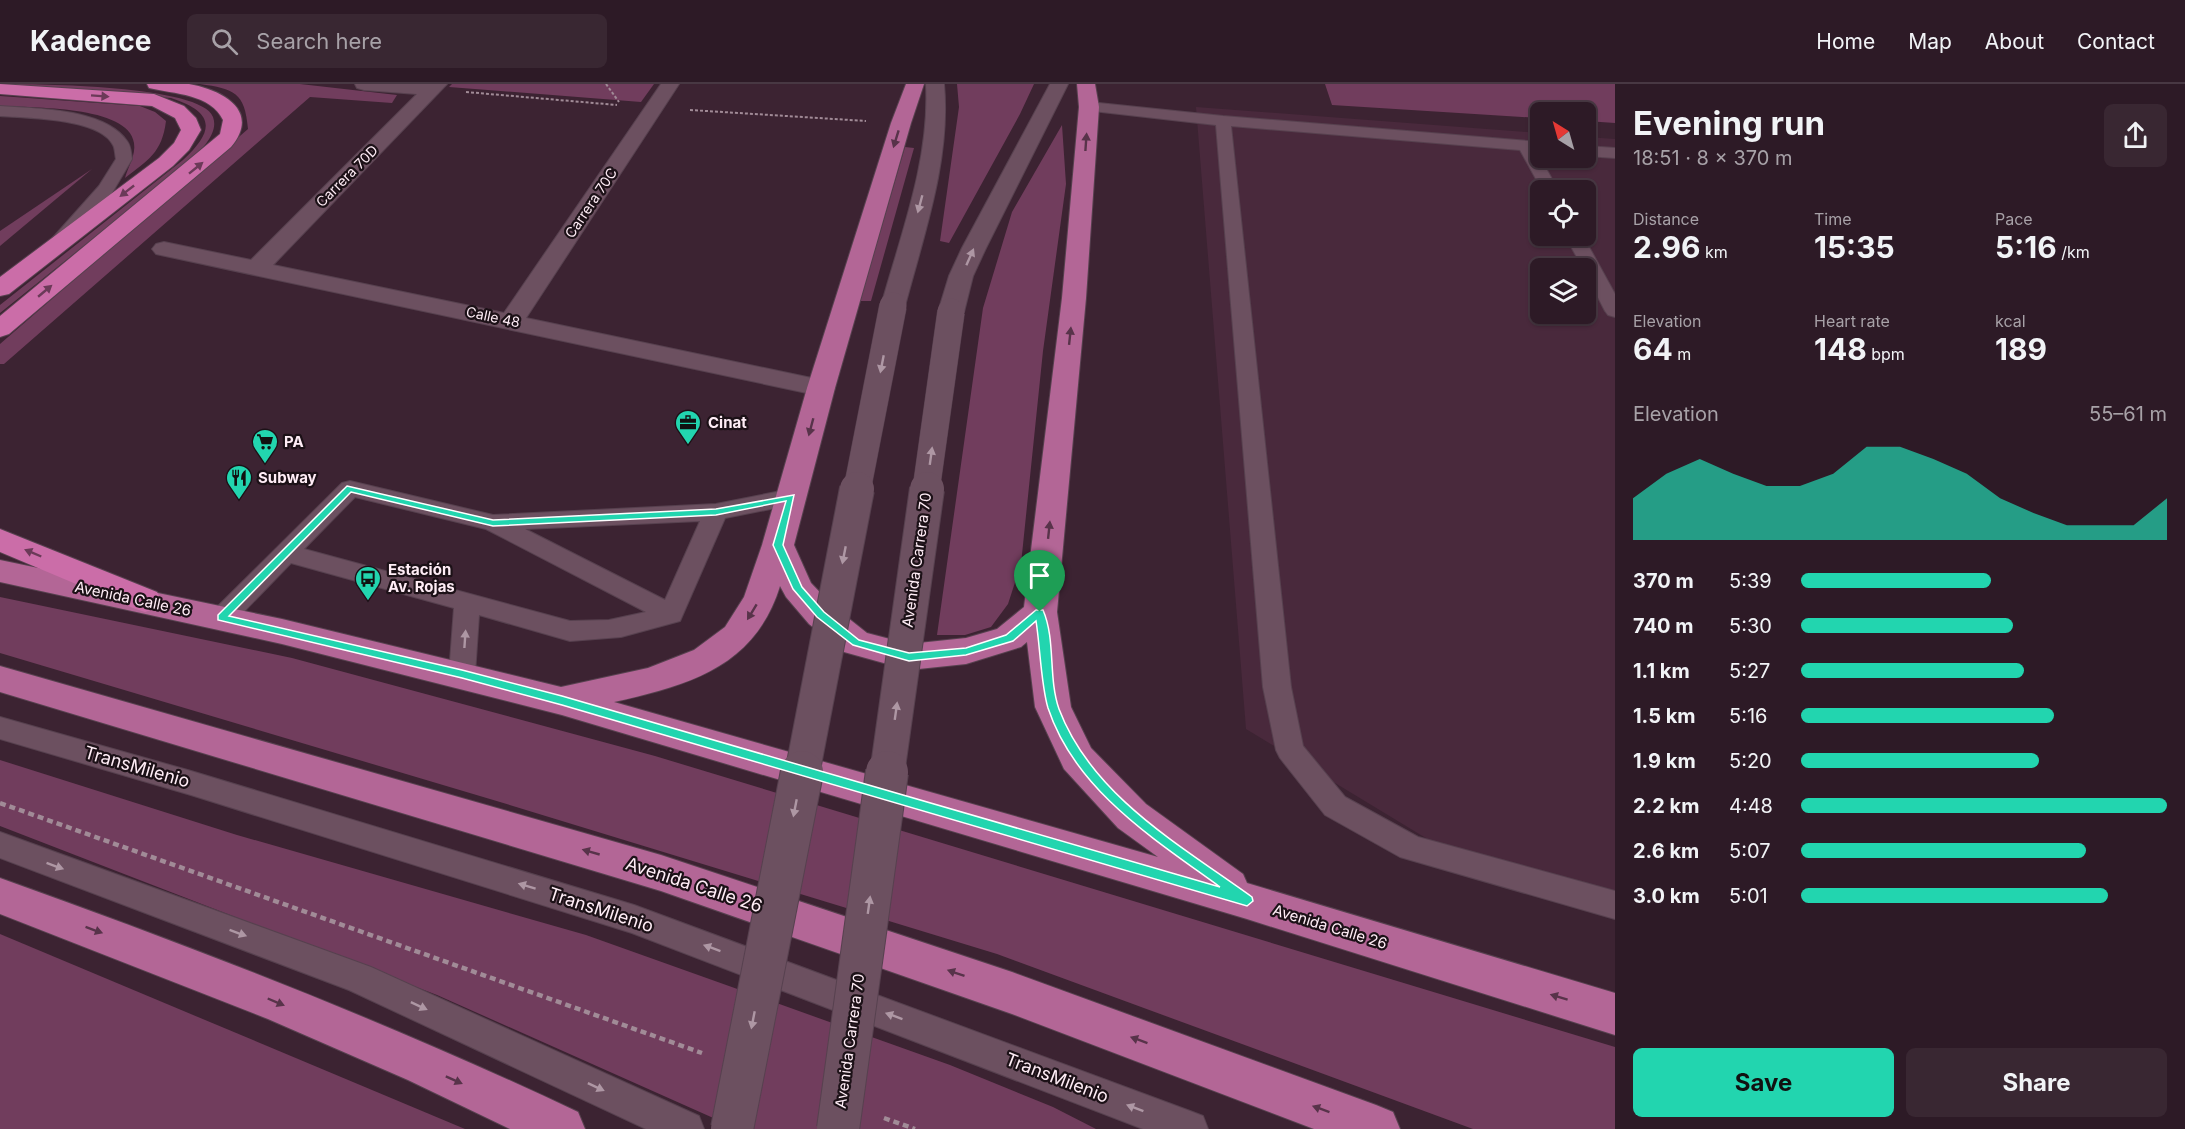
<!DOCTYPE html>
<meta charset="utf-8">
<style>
:root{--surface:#2d1a26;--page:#392732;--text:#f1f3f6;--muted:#a7a1a7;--line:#483843;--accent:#22d5af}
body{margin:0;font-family:Inter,sans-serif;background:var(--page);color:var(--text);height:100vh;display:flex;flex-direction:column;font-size:22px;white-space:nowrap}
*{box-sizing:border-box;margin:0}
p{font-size:20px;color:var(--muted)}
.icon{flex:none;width:33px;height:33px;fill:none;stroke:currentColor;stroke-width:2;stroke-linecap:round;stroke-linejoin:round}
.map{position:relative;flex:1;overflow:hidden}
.sheet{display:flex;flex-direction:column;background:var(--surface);width:570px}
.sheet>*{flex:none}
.needle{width:39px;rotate:323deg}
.fabs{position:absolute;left:1530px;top:18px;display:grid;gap:12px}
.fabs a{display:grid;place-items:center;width:66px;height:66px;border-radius:9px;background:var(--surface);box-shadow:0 2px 4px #0004,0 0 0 2px var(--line);font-size:30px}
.pin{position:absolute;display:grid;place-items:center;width:51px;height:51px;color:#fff;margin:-62px -26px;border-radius:50% 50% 50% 0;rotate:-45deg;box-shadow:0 0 6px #0007}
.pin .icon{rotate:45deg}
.round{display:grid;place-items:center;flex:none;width:63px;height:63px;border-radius:9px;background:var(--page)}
.summary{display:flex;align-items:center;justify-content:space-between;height:102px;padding:0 18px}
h1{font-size:33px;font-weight:700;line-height:45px}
.stats{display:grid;grid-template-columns:repeat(3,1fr);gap:9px;height:102px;padding:6px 18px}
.stats div{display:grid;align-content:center}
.stats b{font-size:30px;font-weight:700}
.stats small{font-size:16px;font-weight:400}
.stats p{font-size:16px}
.chart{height:168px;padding:12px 18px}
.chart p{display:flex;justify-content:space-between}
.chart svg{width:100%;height:108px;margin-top:6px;fill:var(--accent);opacity:.7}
.button{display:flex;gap:12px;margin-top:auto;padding:12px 18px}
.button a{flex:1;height:69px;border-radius:9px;background:var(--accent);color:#111;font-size:24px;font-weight:700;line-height:69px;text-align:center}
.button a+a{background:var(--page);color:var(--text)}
ul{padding:0 18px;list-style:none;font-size:20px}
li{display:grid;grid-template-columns:96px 72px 1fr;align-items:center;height:45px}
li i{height:15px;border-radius:8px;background:var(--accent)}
header{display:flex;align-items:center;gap:36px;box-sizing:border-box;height:84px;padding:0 30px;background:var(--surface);border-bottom:2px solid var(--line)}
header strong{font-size:28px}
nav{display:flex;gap:33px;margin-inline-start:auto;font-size:21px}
.search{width:420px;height:54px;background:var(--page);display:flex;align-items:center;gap:15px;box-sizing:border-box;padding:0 21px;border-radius:9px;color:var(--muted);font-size:22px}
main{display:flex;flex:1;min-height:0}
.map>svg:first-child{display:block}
.built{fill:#49293c;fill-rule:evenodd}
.green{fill:#713d5d}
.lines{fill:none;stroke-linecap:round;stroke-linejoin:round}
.service-casing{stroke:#57414f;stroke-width:2}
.minor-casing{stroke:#57414f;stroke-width:2}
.secondary-casing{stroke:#57414f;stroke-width:2}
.primary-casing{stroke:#57414f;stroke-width:2}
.trunk-casing{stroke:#57414f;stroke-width:2}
.path-far1{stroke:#a18b97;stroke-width:2;stroke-dasharray:3 2;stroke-linecap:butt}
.path{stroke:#a18b97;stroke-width:4.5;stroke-dasharray:6 4;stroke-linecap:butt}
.service{fill:#6c5060;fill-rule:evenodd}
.minor{fill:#6c5060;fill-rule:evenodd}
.secondary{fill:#6c5060;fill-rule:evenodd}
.primary{fill:#b36696;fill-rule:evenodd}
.trunk{fill:#cb6da8;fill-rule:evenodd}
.secondary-bridge-far2-casing{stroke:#57414f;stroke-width:28;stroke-linecap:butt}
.secondary-bridge-far1-casing{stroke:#57414f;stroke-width:36;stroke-linecap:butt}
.secondary-bridge-casing{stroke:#57414f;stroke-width:44;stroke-linecap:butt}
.secondary-bridge-far2{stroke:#6c5060;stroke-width:27}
.secondary-bridge-far1{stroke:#6c5060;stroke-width:34}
.secondary-bridge{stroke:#6c5060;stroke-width:42}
.oneway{fill:#6b3a58}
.oneway2{fill:#58334a}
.oneway3{fill:#ae97a4}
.route{fill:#22d5af;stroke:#fff;stroke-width:1.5;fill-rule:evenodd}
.labels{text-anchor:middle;stroke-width:4.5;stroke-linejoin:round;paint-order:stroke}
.far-street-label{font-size:14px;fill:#ffedf6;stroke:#1c1117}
.poi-label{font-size:15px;font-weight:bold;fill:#ffedf6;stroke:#1c1117;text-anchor:start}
.street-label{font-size:15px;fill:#ffedf6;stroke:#1c1117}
.near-street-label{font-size:18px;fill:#ffedf6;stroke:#1c1117}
</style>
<header>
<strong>Kadence</strong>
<div class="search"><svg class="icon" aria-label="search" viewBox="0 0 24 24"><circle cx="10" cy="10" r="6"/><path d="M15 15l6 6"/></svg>Search here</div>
<nav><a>Home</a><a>Map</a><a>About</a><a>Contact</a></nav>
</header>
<main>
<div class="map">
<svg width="1615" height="1045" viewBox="0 0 1615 1045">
<rect width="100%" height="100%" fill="#3c2332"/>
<path class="built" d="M1196 23 1540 49V74H1586V53L1615 55V810L1439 762 1246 645ZM1540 106H1586V152H1540ZM1540 184H1586V230H1540Z"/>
<g class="green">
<path d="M2 0C35 0 202 1 213 33 219 49 202 65 191 76L0 229V221L183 76C216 46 214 28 171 14Z"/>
<path d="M200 0H300L397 11 392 19 310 13 4 280H0V260L248 45C245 8 234 5 200 0Z"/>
<path d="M452 0H654L641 18 449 3Z"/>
<path d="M957 0H1034L1020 30 949 159 940 157 959 23Z"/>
<path d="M1325 0H1615V39L1586 37V28H1540V34L1332 21Z"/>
<path d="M0 12 140 22 155 28 166 37C162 69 148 76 125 94 128 83 136 71 134 59 129 21 30 24 0 22Z"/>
<path d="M1062 41 1066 100 1043 267 1021 480 1008 520 991 543 965 551H937L983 224 1012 128Z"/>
<path d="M905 63 914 64 871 217H860Z"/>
<path d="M92 85 0 162V147Z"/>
<path d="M0 513 292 574 655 672 1615 963V1045H1473L997 870 500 718 0 569Z"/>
<path d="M0 676 237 751 586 851 950 981 1053 1023 1096 1045H738L437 911 0 742Z"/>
<path d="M0 850 465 1045H0Z"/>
</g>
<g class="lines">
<defs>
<g id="service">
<path d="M1089 18 1223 32 1540 58V68H1537L1558 106H1542L1520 66 1231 42 1291 603 1303 662 1345 713 1418 753 1615 807V835L1400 773 1325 731 1280 674 1276 666 1263 603 1216 41 1084 26 1081 23Z"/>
<path d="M0 22C36 25 104 24 127 57 131 62 131 69 132 75L112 109 64 162H52L49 158 99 102 116 75C115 71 115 64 113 61 100 34 27 34 0 32Z"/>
<path d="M1586 62 1615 64V74L1586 72Z"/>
<path d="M1565 152H1583L1615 210V233L1608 231 1605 227 1586 190V184H1583Z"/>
<path d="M350 397 493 431 716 420 791 405 799 408 803 413 799 418 791 421 725 434 680 537 621 553 570 557 479 531 475 590 472 597 462 600 452 597 449 590 454 524 291 479 231 541 222 543 213 541 209 534 213 527 342 399ZM355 413 486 445 646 528 609 536 570 537 304 465ZM700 437 665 516 525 445Z"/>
<path d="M0 633 191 687 634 821 1190 1027 1203 1032 1208 1045H1143L632 849 191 711 0 655Z"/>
<path d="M0 748 371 883 699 1032 704 1045H646L349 906 0 774Z"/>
</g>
<path id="minor" d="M355 0H447L273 181 504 229 661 0H679L526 234 821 296 831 298 835 304 831 310 821 312 156 170 152 165 156 160 164 158 251 176 417 10 364 6 357 4Z"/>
<g id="secondary">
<path d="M926 0H944C951 75 924 150 905 222L902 227 893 229 884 227 881 222C901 150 930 76 926 0Z"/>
<path d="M1050 0H1068L986 164 973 192 964 228 960 233 951 236 942 233 938 228 949 192 962 164Z"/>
</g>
<g id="primary">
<path d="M906 0H924L911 39 835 304 794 461 811 499 833 522 867 549 909 560 966 554 997 545 1024 523 1062 214 1079 23 1077 0H1095L1099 23 1086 214 1057 528 1071 623 1091 664 1146 720 1243 790 1247 799 1615 909V951L1247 835 562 631 282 560 0 498V476L282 535 561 603 648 584 694 566 725 543 744 513 762 461 807 304 891 39ZM780 502 786 513 809 540 844 568 909 586 966 580 1021 563 1027 558 1035 623 1064 685 1118 744 1158 773 614 618C689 601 755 583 780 502Z"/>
<path d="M0 582 661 771 1012 888 1376 1021 1393 1028 1400 1045H1314L1012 930 661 807 0 608Z"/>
<path d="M0 794C196 864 390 939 578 1028L585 1045H510L408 996 268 935 0 830Z"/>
</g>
<g id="trunk">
<path d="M0 0 154 10 184 22 196 34 201 46 189 66 173 82 9 210 0 212V193L159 74 174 59 181 46 175 34 152 22 0 10Z"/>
<path d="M147 0C160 0 175 0 189 0 223 6 261 27 231 63L9 250 0 253V232L220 50 223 36C211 10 174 10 149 4Z"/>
<path d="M0 445 157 508 161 516 157 524 145 528 133 524 0 468Z"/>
</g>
</defs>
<use href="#service" class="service-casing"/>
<use href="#minor" class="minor-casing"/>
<use href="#secondary" class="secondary-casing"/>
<use href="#primary" class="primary-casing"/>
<use href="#trunk" class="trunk-casing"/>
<g class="path-far1">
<path d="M606 0 619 18"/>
<path d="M466 8 617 21"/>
<path d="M690 26 866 37"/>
</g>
<g class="path">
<path d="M0 719 702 969"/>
<path d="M884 1034 915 1045"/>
</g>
<use href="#service" class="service"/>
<use href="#minor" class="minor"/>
<use href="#secondary" class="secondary"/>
<use href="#primary" class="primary"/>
<use href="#trunk" class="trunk"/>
<defs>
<g id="secondary-bridge-far2">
<path d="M857 406 893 222"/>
<path d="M926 406 951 228"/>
</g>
<g id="secondary-bridge-far1">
<path d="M802 690 857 405"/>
<path d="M887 690 927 405"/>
</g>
<g id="secondary-bridge">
<path d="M732 1045 802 688"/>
<path d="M838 1045 887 688"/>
</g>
</defs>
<use href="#secondary-bridge-far2" class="secondary-bridge-far2-casing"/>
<use href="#secondary-bridge-far1" class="secondary-bridge-far1-casing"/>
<use href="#secondary-bridge" class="secondary-bridge-casing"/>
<use href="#secondary-bridge-far2" class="secondary-bridge-far2"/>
<use href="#secondary-bridge-far1" class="secondary-bridge-far1"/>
<use href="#secondary-bridge" class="secondary-bridge"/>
</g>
<defs><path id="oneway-solid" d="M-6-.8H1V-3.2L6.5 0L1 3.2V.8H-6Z" transform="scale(1.5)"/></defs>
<g class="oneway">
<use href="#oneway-solid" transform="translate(100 12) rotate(4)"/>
<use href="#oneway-solid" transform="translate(196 84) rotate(-39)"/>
<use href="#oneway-solid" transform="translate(127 107) rotate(142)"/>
<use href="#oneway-solid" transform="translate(45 207) rotate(-40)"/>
<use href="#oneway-solid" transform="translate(33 469) rotate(-157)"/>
</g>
<g class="oneway2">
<use href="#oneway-solid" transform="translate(896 55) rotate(107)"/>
<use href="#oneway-solid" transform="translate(1086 58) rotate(-86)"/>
<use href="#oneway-solid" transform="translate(1070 252) rotate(-84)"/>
<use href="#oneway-solid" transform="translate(811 343) rotate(105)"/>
<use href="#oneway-solid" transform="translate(1049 446) rotate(-84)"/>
<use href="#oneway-solid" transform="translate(752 528) rotate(121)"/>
<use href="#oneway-solid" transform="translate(591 768) rotate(-164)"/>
<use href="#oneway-solid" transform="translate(94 846) rotate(20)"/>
<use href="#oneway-solid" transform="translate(956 889) rotate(-161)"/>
<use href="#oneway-solid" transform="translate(1559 913) rotate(-163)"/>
<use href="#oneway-solid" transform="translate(276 918) rotate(23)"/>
<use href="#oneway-solid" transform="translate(1139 956) rotate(-160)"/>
<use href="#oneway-solid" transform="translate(454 996) rotate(24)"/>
<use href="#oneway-solid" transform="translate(1321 1025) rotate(-160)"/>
</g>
<g class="oneway3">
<use href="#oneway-solid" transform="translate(920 120) rotate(105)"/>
<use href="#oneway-solid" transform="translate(970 173) rotate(-66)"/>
<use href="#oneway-solid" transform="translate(882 280) rotate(101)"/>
<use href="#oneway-solid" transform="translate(931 372) rotate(-82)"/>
<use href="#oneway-solid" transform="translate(844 471) rotate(101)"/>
<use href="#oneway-solid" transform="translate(465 555) rotate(-86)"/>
<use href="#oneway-solid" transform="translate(896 627) rotate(-82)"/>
<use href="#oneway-solid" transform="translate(795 724) rotate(101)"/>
<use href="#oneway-solid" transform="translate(55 782) rotate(20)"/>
<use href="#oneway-solid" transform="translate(527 802) rotate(-163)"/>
<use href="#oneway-solid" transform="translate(869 821) rotate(-82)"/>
<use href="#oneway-solid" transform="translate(238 849) rotate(20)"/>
<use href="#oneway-solid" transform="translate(712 864) rotate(-160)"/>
<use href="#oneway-solid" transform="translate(419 922) rotate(25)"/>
<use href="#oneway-solid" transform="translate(894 932) rotate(-160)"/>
<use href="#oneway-solid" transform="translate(753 936) rotate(101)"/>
<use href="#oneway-solid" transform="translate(596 1003) rotate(25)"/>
<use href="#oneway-solid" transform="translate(1135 1024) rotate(-159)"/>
</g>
<path class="route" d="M347 402 493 436 716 425 794 411 783 461 802 503 824 528 859 556 909 569 966 564 1006 551 1036 526H1043C1056 556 1048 594 1059 625 1092 712 1180 761 1252 813L1253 817 1247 822 562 621 462 594 218 536V531ZM351 408 493 442 716 431 786 417 773 461 793 505 817 533 853 561 909 577 966 571 1013 557 1036 537C1040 561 1041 601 1048 624 1075 706 1154 755 1220 803L562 612 462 586 229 532Z"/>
<defs>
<symbol id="office-pin" viewBox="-11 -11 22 30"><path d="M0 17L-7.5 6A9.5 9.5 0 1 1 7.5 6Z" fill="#22d5af" stroke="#1c1117"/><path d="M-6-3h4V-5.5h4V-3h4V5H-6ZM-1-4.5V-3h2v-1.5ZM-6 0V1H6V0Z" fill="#111"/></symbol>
<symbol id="supermarket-pin" viewBox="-11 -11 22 30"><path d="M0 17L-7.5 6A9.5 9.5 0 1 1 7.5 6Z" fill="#22d5af" stroke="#1c1117"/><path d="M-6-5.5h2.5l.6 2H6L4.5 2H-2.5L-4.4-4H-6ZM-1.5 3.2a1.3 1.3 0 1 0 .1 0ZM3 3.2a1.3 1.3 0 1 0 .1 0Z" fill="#111"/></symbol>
<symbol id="restaurant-pin" viewBox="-11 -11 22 30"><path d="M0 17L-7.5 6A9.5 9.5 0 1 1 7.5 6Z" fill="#22d5af" stroke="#1c1117"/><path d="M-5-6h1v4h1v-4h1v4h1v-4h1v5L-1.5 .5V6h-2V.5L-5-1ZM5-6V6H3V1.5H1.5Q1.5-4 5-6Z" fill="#111"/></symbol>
<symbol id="bus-pin" viewBox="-11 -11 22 30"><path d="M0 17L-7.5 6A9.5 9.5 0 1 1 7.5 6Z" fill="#22d5af" stroke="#1c1117"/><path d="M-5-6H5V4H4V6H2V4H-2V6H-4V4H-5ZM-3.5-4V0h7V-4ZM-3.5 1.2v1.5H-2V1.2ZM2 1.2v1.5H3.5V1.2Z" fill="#111"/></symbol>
</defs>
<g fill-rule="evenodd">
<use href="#office-pin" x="673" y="324" width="30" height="40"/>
<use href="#supermarket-pin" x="250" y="343" width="30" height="40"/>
<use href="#restaurant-pin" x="224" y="379" width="30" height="40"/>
<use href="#bus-pin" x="353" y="480" width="30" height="40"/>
</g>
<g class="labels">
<g class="far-street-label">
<text transform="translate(347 92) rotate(-45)" y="5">Carrera 70D</text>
<text transform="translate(591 119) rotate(-56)" y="5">Carrera 70C</text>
<text transform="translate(493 233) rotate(12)" y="5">Calle 48</text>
</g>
<g class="poi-label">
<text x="708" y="344">Cinat</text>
<text x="284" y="363">PA</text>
<text x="258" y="399">Subway</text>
<text x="388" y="491">Estación<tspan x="388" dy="17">Av. Rojas</tspan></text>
</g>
<g class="street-label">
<text transform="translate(917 476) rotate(-82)" y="5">Avenida Carrera 70</text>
<text transform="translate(133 515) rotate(12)" y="5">Avenida Calle 26</text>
<text transform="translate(1330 843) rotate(17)" y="5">Avenida Calle 26</text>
<text transform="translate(850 957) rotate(-82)" y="5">Avenida Carrera 70</text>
</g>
<g class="near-street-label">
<text transform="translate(137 683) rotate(16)" y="6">TransMilenio</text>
<text transform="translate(694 801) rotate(18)" y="6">Avenida Calle 26</text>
<text transform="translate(601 826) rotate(18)" y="6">TransMilenio</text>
<text transform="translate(1057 994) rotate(21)" y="6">TransMilenio</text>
</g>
</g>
</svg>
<div class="fabs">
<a><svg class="needle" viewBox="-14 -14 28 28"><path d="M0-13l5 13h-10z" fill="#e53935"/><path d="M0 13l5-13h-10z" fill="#a7a1a7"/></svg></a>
<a><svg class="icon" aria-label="locate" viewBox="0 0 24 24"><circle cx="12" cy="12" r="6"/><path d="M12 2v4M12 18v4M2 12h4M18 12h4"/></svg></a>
<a><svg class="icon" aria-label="layers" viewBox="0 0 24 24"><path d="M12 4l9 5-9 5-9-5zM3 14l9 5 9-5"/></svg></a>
</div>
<div class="pin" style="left:1040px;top:528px;background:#1e9e55"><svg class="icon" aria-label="arrive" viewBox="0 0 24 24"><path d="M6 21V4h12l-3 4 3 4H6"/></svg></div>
</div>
<section class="sheet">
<div class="summary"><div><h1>Evening run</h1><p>18:51 · 8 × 370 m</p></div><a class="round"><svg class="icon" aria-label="share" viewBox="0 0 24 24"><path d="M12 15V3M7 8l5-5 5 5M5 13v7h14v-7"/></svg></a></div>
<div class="stats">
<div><p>Distance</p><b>2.96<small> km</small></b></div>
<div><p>Time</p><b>15:35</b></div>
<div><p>Pace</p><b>5:16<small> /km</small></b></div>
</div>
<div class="stats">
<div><p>Elevation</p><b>64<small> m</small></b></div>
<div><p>Heart rate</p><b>148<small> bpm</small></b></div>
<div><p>kcal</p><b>189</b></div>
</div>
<div class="chart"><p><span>Elevation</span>55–61 m</p>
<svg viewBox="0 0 160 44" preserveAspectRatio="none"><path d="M0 44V27L10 17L20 11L30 17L40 22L50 22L60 17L70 6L80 6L90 11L100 17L110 27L120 33L130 38L140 38L150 38L160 27V44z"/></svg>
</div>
<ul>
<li><b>370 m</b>5:39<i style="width:52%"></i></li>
<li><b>740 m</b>5:30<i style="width:58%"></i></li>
<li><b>1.1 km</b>5:27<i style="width:61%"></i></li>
<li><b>1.5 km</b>5:16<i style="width:69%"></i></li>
<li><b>1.9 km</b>5:20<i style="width:65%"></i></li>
<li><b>2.2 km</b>4:48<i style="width:100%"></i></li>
<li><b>2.6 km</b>5:07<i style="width:78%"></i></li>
<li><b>3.0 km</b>5:01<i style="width:84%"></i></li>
</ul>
<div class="button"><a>Save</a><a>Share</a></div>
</section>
</main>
